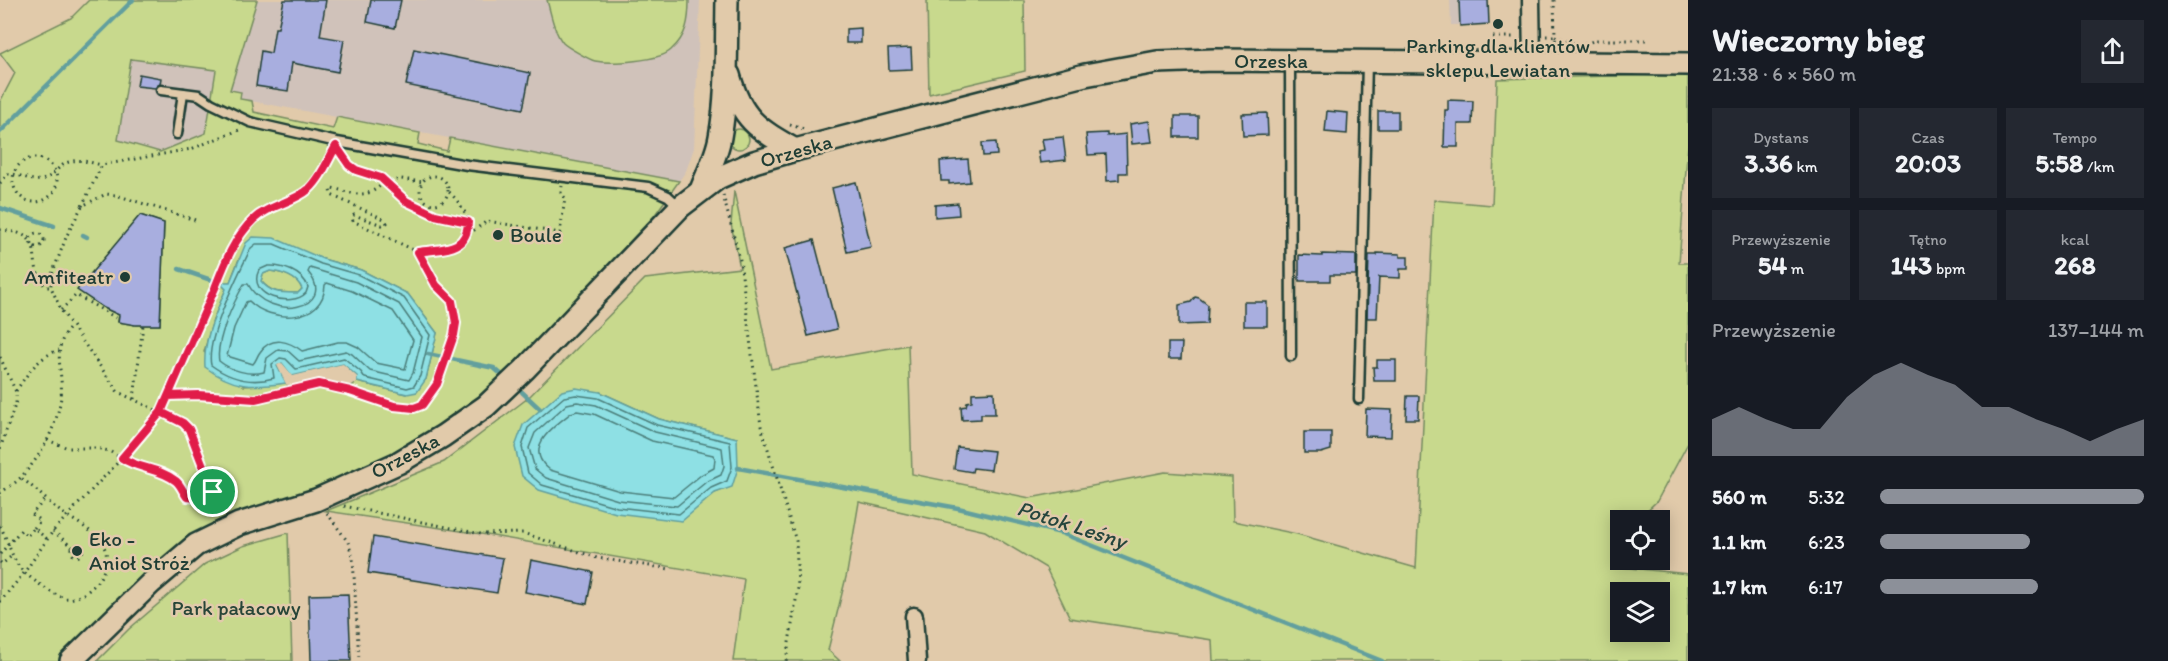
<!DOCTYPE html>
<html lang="pl">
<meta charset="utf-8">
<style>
:root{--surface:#171b24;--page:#242831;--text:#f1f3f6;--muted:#9ea1a6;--accent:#8c9099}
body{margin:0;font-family:Itim,sans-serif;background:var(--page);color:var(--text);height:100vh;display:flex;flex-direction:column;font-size:22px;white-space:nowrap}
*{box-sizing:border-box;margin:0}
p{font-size:20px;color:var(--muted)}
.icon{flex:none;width:33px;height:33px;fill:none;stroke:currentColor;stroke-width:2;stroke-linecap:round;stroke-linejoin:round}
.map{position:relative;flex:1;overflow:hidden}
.side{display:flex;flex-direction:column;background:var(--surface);width:480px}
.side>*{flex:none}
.fabs{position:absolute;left:1610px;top:510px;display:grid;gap:12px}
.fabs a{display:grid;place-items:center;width:60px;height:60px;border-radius:0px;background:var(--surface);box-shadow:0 3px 15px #0003;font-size:30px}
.pin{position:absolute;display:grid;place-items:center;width:51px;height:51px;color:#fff;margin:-26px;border:3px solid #fff;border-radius:50%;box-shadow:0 2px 6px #0007}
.round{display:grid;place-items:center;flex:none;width:63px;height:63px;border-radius:0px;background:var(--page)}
.summary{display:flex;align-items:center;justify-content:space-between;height:102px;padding:0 24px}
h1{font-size:33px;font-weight:700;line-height:45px}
.metrics{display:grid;grid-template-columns:repeat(3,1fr);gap:9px;height:102px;padding:6px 24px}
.metrics div{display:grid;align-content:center;border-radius:0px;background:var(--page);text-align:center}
.metrics b{font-size:26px;font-weight:700}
.metrics small{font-size:16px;font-weight:400}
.metrics p{font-size:16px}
.chart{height:168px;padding:12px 24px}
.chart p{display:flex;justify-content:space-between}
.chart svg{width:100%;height:108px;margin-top:6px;fill:var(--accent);opacity:.7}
ul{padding:0 24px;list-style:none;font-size:20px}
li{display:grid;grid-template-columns:96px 72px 1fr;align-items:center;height:45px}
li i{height:15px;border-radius:8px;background:var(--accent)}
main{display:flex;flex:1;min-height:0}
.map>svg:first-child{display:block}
.built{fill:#d0c2ba}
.green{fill:#c8d98d;stroke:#748b60;stroke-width:1.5;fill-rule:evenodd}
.water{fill:#8ee0e4;stroke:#629f9e;stroke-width:1.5;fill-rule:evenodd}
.pier{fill:#e1caaa}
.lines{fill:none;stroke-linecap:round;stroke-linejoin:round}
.shore{stroke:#4b7e7a;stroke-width:1.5}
.stream{stroke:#629f9e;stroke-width:4.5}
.building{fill:#a8aedf;stroke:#1f3d34;stroke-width:1.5}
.service-casing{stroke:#1f3d34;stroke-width:13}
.minor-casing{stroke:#1f3d34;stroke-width:21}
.tertiary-casing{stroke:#1f3d34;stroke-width:26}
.path{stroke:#1f3d34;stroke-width:3;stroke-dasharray:1.5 4.5;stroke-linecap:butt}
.service{stroke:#e1caaa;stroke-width:8}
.minor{stroke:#e1caaa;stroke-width:16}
.tertiary{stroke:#e1caaa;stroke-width:21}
.route-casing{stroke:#fff;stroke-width:12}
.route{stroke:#e11d48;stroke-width:8}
.poi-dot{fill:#1f3d34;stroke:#e1caaa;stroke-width:2}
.labels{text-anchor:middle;stroke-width:5;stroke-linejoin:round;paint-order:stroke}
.poi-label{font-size:21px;fill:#1f3d34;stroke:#e1caaa;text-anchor:start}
.street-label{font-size:21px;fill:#1f3d34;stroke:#e1caaa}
.park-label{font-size:21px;fill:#274538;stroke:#e1caaa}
.water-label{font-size:22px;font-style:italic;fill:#25453d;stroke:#e1caaa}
</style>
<main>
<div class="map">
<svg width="1688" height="661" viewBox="0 0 1688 661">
<rect width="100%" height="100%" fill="#e1caaa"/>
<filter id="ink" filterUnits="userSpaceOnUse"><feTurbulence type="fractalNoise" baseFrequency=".0167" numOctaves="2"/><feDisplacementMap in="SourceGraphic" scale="12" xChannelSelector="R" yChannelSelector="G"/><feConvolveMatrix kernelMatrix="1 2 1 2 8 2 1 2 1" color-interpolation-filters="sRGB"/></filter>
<g filter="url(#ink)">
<g class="built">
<path d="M257 0H700L694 148 686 171 679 181 240 99 229 90Z"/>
<path d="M1450 0H1490L1488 2 1489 24 1451 25Z"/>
<path d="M131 58 216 70 206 133 160 152 118 140Z"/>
</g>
<g class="green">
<path d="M89 0H257L230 90 241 92 240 99 252 101 254 112 333 129 337 117 420 133 418 144 447 151 450 138 679 181 654 216 477 403 391 458 312 491 229 515 191 535 58 661H0V102L15 73 0 53 71 18ZM131 59 216 70 206 133 160 152 118 140ZM140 215 164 223 160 325H135L118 322 119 315 104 308 78 290ZM239 259H323L361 270 408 294 437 333 426 379 407 394 357 382 349 388C321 382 318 382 290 391L286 383 244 386 204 352 213 320 226 289 221 283 230 282Z"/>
<path d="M547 0H689C689 20 687 36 671 50 660 61 611 64 595 61 590 60 567 47 563 43 554 32 551 14 547 0Z"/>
<path d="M927 0H1024L1025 71 929 94Z"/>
<path d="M1688 74V143L1679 263H1688V443L1657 501 1637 520H1620V560H1623L1621 567 1688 574V661H1213L1212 640 1070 618 1046 568 985 531 859 502 847 573 828 650 840 661H733L744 579 481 534 326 511 444 462 528 398 645 279 740 268 731 224 734 191 771 369 908 345 912 474 1030 498 1165 472 1232 477 1233 521 1297 534 1416 568 1434 200 1492 205 1497 79ZM600 392 659 419 737 438 732 486 715 493ZM1620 592H1659V632H1620Z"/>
<circle cx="739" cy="139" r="10"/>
<path d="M270 271C281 272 298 277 302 289L298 293C282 293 272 294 261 281L263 274Z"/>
<path d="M288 533 292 661H97L129 629 205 564 243 546Z"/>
</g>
<g class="water">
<path d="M253 237 274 238 323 259 361 270 408 294 437 333 426 379 417 392 407 394 357 382V376L343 364 292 376 282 363 277 366 286 383C252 388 233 388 205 367 203 340 215 315 226 289L222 285 224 282H230L246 243ZM270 271C281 272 298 277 302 289L298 293C282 293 271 294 261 281L263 274Z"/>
<path d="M576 388 600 392 659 419 737 438 738 468 732 487 715 493 682 521 616 513 539 490 522 476 515 447 523 425 562 391Z"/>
</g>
<path class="pier" d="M282 363 293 376 343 364 357 377V382L355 384 354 378 342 367 293 379 282 368 289 382 287 386 277 365Z"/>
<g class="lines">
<g class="shore">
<path d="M256 244H274L321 264 359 275 404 298 430 335 420 376 414 386 407 388 365 378 361 372 344 358 296 369 286 359 280 358 272 364 274 378C252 384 230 379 211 365 205 339 239 273 251 248Z"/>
<path d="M268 266C282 265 303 272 308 287L306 293C292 308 246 297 259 270Z"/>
<path d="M310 268 356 282 399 304 422 337 413 373 409 380 370 371 352 354 346 351 299 361 288 351 278 350 267 358 264 372C249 376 230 370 219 361 215 341 234 302 244 284H248C268 323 339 309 308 272Z"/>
<path d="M327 283 352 291 393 311 413 340 405 369 376 363 358 347 347 342H338L302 351C289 341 272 335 260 352 257 356 256 361 253 364L227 356 234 328 246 302 249 301C270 323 324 324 325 285Z"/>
<path d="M576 395 598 398 657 425 730 442 732 467 727 481 711 488 679 514 617 507 542 485 528 473 522 447 528 428 564 397Z"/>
<path d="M577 402 596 405 655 432 722 448 724 466 721 475 706 482 677 506 618 500 546 478 535 469 529 448 535 433 567 404Z"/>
<path d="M577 411 594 414 652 441 713 455 715 458 714 468 701 475 674 497 620 491 550 470C522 448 553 427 571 413Z"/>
</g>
<g class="stream">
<path d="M0 132 133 0"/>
<path d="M0 208 54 226"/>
<path d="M83 235 87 237"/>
<path d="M179 269 214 281"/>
<path d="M428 354 494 368 502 375"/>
<path d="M522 392 540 409"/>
<path d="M738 468 958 508 1061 533 1382 661"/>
</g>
</g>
<g class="building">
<path d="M284 0H326L320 36 344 40 338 72 292 63 288 91 256 86 261 51 271 53 275 28H278Z"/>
<path d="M371 0H401L395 28 367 22Z"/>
<path d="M1459 0H1488L1489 24 1460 26Z"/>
<path d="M861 28V43H846V29Z"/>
<path d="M911 48 912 69 889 70 888 49Z"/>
<path d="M414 49 530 73 523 109 406 85Z"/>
<path d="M139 74 161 78 160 84 155 88 137 86Z"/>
<path d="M1448 100 1473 101 1472 124H1458V147H1444L1445 110H1448Z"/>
<path d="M1327 111 1348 113 1347 134 1325 132Z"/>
<rect x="1378" y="111" width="20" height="18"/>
<path d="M1267 113 1268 135 1243 136 1242 114Z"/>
<rect x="1175" y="116" width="23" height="21"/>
<path d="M1149 121 1152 142 1132 144 1130 124Z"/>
<path d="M1107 133V136L1126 134 1127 173H1119V180L1107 181 1106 154 1088 155 1086 134Z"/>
<path d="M1063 137 1066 160 1040 163 1038 151 1044 150 1042 139Z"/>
<path d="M996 142 997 155 983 156 982 143Z"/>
<path d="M968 159 970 182 949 184V181H941L940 161Z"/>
<path d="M856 182 871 247 847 252 832 188Z"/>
<path d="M958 203 959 215 935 217V205Z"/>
<path d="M140 215 164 223 160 325H135L118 322 119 315 104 308 77 290Z"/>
<path d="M814 240 837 329 808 336 785 248Z"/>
<path d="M1377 253 1400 254V257H1408V269H1400V278L1379 277 1377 318H1367L1369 255H1377Z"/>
<path d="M1322 254 1356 255V275H1330V281H1299V255L1322 256Z"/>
<path d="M1195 297 1199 298 1208 305 1207 324 1179 325V305L1191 302Z"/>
<rect x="1244" y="302" width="23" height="24"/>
<path d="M1168 343H1182L1181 359H1168Z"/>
<path d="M1377 360H1396V381H1374L1373 367H1377Z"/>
<path d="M994 392 995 414H981V419L962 420 961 407 966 406 967 402 972 401V393Z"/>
<path d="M1407 396H1419L1418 419H1406Z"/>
<path d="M1366 409 1392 410 1391 437 1365 436Z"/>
<path d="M1304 432H1331V450L1321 453H1304Z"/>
<path d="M957 447 994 451 991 470 973 468 972 472 954 469Z"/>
<path d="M373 537 503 558 497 593 368 573Z"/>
<path d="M531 560 593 572 587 604 525 592Z"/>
<path d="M348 594 351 661H311L309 595Z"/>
</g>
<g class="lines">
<defs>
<g id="service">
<path d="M1290 62 1291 356"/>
<path d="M161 90 199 95 211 103 250 122 337 142 467 165 648 187 668 196 680 207"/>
<path d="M177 134 183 93"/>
<path d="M1359 399 1367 62"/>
</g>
<g id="minor">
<path d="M1531 0 1532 62"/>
<path d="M914 616 917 661"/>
</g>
<g id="tertiary">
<path d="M729 75C741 119 758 129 795 150"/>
<path d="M701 190C708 172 717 155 720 137 728 94 726 44 727 0"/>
<path d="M71 661 151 583 196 545 239 524 316 500 398 463 443 436 486 406 525 369 680 207 718 178 754 162 795 150 1085 75 1157 62 1214 60 1688 64"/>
</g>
</defs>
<use href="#service" class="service-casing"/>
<use href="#minor" class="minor-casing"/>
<use href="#tertiary" class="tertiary-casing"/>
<g class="path">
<path d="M1554 0 1555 36 1575 44"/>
<path d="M1546 36H1555L1556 47"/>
<path d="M1493 37H1516"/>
<path d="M1585 44 1596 40H1646"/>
<path d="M790 125 804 129"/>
<path d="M340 153C357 179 370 166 384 182L401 179 423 182"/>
<circle cx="35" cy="180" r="22"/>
<circle cx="434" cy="190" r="14"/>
<path d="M0 183 8 174C20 173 29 182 41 180 53 178 58 165 69 162 80 158 91 163 102 165"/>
<path d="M723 195 740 260 761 426 796 541 798 588 786 661"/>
<path d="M82 206 102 165 191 149 239 130"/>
<path d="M195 220 116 195 106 194 82 206 67 235 51 277V287L61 310 118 392 183 423C199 437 213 493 221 516"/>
<path d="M0 230C52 233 23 263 46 287H51"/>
<path d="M468 232 473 231 487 221 560 233 565 198 561 193 562 186"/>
<circle cx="37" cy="240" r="7"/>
<path d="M418 252 353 221 352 217 354 215 382 225 387 223 384 219 331 195 330 190 332 188C354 193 366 201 384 182 413 207 430 217 468 222"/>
<path d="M61 310 76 295 118 319"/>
<path d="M0 357 16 392V402L0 449"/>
<path d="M16 391C28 373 38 357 59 350"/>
<path d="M168 396 198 395 255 399 319 384 350 391 394 406 414 408 422 404 437 384 454 335 456 323 451 301 436 285 418 252C430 250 446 251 456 246 484 233 461 203 448 191"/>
<path d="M134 399 143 325"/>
<path d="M47 440 68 448H96L109 451 134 465 152 469 175 480 189 498H197L213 492"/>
<path d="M0 493C7 488 16 483 22 476 42 455 57 426 61 397 64 371 50 347 72 326"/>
<path d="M344 506 481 534 523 533 597 558 670 569"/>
<path d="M327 513 348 542 353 558 359 661"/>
<path d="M0 526C9 541 12 563 26 574 36 582 53 595 65 598 87 602 113 570 105 549 97 530 70 520 56 508 44 498 34 487 21 478"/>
<path d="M34 528 40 521 32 514 45 499"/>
<path d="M53 531 72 547"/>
<circle cx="77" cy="551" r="5.5"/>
<path d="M0 554 21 530 27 536 34 528 47 539"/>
<path d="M0 562 2 564 13 555"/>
<path d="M0 602 24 573 53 531 122 458 161 412 221 274 240 235 260 214 308 189 318 178 332 152"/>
</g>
<use href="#service" class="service"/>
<use href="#minor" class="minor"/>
<use href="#tertiary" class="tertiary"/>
</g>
</g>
<g class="lines" filter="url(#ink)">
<defs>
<path id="route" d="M213 492 189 429 183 423 161 412 168 396 198 395 255 399 319 384 350 391 394 406 414 408 422 405 437 384 454 335 456 323 452 301 436 285 418 252C443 248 467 252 468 222L435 215 406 201 381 178 356 170 349 165 336 146C328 160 321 178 309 189 293 203 268 205 253 220 234 238 224 265 215 288L168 396 161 412 122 458C138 469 160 468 176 481 181 485 183 492 187 497L197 498 213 492"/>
</defs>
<use href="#route" class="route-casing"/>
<use href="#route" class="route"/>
</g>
<g class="poi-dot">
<circle cx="1498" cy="24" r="6"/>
<circle cx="498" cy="235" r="6"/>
<circle cx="125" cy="277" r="6"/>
<circle cx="77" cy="551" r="6"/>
</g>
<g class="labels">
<g class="poi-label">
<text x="1498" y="53" text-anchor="middle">Parking dla klientów<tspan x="1498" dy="24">sklepu Lewiatan</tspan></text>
<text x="510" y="242">Boule</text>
<text x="113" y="284" text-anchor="end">Amfiteatr</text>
<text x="89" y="546">Eko -<tspan x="89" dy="24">Anioł Stróż</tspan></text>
</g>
<g class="street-label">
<text x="1271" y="68">Orzeska</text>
<text transform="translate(796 151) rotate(-16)" y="7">Orzeska</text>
<text transform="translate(405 456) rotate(-28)" y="7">Orzeska</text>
</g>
<g class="park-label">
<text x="236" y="615">Park pałacowy</text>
</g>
<g class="water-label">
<text transform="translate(1072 524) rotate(18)" y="8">Potok Leśny</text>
</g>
</g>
</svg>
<div class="fabs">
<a><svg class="icon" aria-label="locate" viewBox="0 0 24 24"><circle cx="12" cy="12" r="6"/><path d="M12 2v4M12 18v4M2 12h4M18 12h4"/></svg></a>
<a><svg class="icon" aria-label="layers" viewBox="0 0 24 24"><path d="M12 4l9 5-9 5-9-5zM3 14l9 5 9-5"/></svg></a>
</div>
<div class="pin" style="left:213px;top:492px;background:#1e9e55"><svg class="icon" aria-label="arrive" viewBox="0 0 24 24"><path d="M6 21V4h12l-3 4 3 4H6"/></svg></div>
</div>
<section class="side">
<div class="summary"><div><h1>Wieczorny bieg</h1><p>21:38 · 6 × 560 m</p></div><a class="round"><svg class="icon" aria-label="share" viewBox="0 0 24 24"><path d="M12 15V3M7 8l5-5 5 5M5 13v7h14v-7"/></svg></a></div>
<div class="metrics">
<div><p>Dystans</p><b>3.36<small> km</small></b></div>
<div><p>Czas</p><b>20:03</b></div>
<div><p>Tempo</p><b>5:58<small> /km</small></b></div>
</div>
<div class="metrics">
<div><p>Przewyższenie</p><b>54<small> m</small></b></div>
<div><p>Tętno</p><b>143<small> bpm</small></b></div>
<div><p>kcal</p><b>268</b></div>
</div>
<div class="chart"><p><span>Przewyższenie</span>137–144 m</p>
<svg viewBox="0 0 160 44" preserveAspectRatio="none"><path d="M0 44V29L10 24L20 29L30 33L40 33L50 20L60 11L70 6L80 11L90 15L100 24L110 24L120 29L130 33L140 38L150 33L160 29V44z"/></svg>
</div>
<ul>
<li><b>560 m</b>5:32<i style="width:100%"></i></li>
<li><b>1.1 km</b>6:23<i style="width:57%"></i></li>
<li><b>1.7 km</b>6:17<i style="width:60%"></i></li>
</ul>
</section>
</main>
